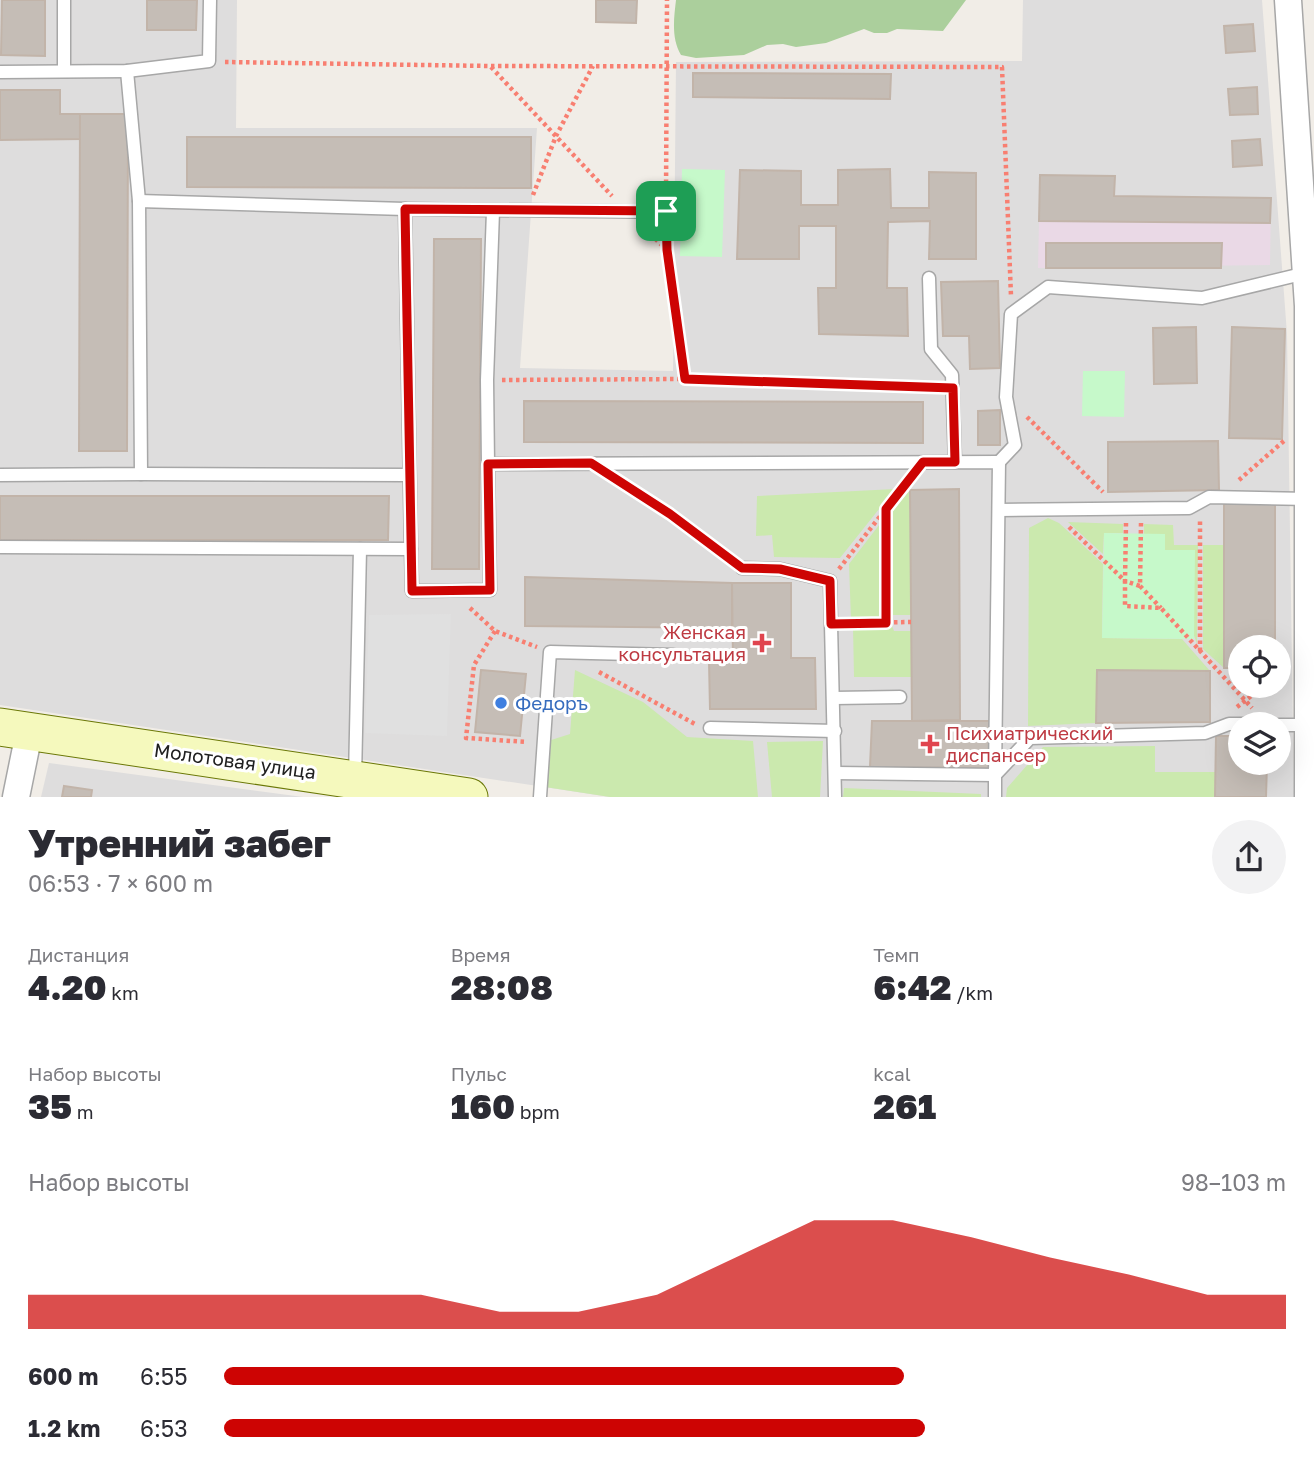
<!DOCTYPE html>
<html lang="ru">
<meta charset="utf-8">
<style>
:root{--surface:#fff;--page:#f2f2f3;--text:#2b2b33;--muted:#7c7c81;--accent:#cd0403}
body{margin:0;font-family:"Golos Text",sans-serif;background:var(--page);color:var(--text);height:100vh;display:flex;flex-direction:column;font-size:26px;white-space:nowrap}
*{box-sizing:border-box;margin:0}
p{font-size:23px;color:var(--muted)}
.icon{flex:none;width:38px;height:38px;fill:none;stroke:currentColor;stroke-width:2;stroke-linecap:round;stroke-linejoin:round}
.map{position:relative;height:797px;overflow:hidden}
.panel{display:flex;flex-direction:column;background:var(--surface);flex:1}
.panel>*{flex:none}
.fabs{position:absolute;left:1228px;top:635px;display:grid;gap:14px}
.fabs a{display:grid;place-items:center;width:63px;height:63px;border-radius:50%;background:var(--surface);box-shadow:0 7px 28px #0002;font-size:35px}
.pin{position:absolute;display:grid;place-items:center;width:60px;height:60px;color:#fff;margin:-30px;border-radius:14px;box-shadow:0 4px 10px #0006}
.round{display:grid;place-items:center;flex:none;width:74px;height:74px;border-radius:37px;background:var(--page)}
.overview{display:flex;align-items:center;justify-content:space-between;height:119px;padding:0 28px}
h1{font-size:38px;font-weight:800;line-height:52px}
.figures{display:grid;grid-template-columns:repeat(3,1fr);gap:10px;height:119px;padding:7px 28px}
.figures div{display:grid;align-content:center}
.figures b{font-size:35px;font-weight:800}
.figures small{font-size:19px;font-weight:400}
.figures p{font-size:19px}
.chart{height:196px;padding:14px 28px}
.chart p{display:flex;justify-content:space-between}
.chart svg{width:100%;height:126px;margin-top:7px;fill:var(--accent);opacity:.7}
ul{padding:0 28px;list-style:none;font-size:23px}
li{display:grid;grid-template-columns:112px 84px 1fr;align-items:center;height:52px}
li i{height:18px;border-radius:9px;background:var(--accent)}
.map>svg:first-child{display:block}
.residential{fill:#dedddd;fill-rule:evenodd}
.industrial{fill:#ead9e6}
.grass{fill:#cbe9ae}
.forest{fill:#abcf9c}
.park{fill:#c6f9ca}
.parking{fill:#e0e0e0}
.building{fill:#c5bdb6;stroke:#c2b4a9;stroke-width:2}
.lines{fill:none;stroke-linecap:round;stroke-linejoin:round}
.lane-casing{stroke:#a7a7a7;stroke-width:15}
.street-casing{stroke:#a7a7a7;stroke-width:29}
.secondary-casing{stroke:#6b7807;stroke-width:39}
.path{stroke:#f87f71;stroke-width:4.5;stroke-dasharray:3.5 3.5;stroke-linecap:butt}
.lane{stroke:#fff;stroke-width:12}
.street{stroke:#fff;stroke-width:26}
.secondary{stroke:#f5f9bd;stroke-width:37}
.route-casing{stroke:#fff;stroke-width:14}
.route{stroke:#cd0403;stroke-width:9}
.health-dot{fill:#e0444e;stroke:#fff;stroke-width:2.5}
.shop-dot{fill:#3f7fe0;stroke:#fff;stroke-width:2.5}
.labels{text-anchor:middle;stroke-width:6;stroke-linejoin:round;paint-order:stroke}
.health-label{font-size:19px;fill:#be3a42;stroke:#fff;text-anchor:end}
.shop-label{font-size:19px;fill:#366cbe;stroke:#fff;text-anchor:start}
.street-label{font-size:19px;fill:#202020;stroke:#fff}
</style>
<div class="map">
<svg width="1314" height="797" viewBox="0 0 1314 797">
<rect width="100%" height="100%" fill="#f1ede7"/>
<g class="residential">
<path d="M0 0H237L236 128H537L520 368 673 371 676 62 1022 61 1023 0H1262L1287 334 1294 797H610L0 705ZM1241 648H1279V686H1241ZM1241 724H1279V763H1241Z"/>
<path d="M49 763 303 797H41Z"/>
</g>
<path class="industrial" d="M1040 175 1115 176V196L1271 198 1270 265 1038 268Z"/>
<g class="grass">
<path d="M895 489 840 558 774 557 772 535 756 536 757 496Z"/>
<path d="M910 490 911 615H893V619H888V516Z"/>
<path d="M1048 518 1059 523 1103 564 1102 638 1182 639 1210 671 1097 670 1096 723 1028 726 1029 528Z"/>
<path d="M883 520V619L851 620 849 564Z"/>
<path d="M1068 522 1123 524V533H1104L1103 554Z"/>
<path d="M1144 524 1173 525 1174 545H1198L1197 644 1164 550V534H1144Z"/>
<path d="M1203 545H1224V668L1203 649Z"/>
<path d="M892 626 894 631H911V677H854L853 627Z"/>
<path d="M575 670 643 702 687 737 753 741 758 797H610L545 787 548 741 570 734Z"/>
<path d="M823 741 820 797H772L767 742Z"/>
<path d="M1155 746V772H1215V797H1006L1007 788 1043 747Z"/>
<path d="M844 788 981 794V797H843Z"/>
</g>
<path class="forest" d="M676 0H966L943 31 897 29 887 33H874L864 29 826 43 796 47 783 44 767 45 744 55 696 58 681 55C671 38 674 18 676 0Z"/>
<g class="park">
<path d="M682 169 725 170 722 257 680 256Z"/>
<path d="M1083 371H1125L1124 417 1082 416Z"/>
<path d="M1104 533 1165 534V550H1195L1194 639 1102 638Z"/>
</g>
<path class="parking" d="M451 614 447 736 365 733 369 615Z"/>
<g class="building">
<path d="M2 0H45V56L1 55Z"/>
<path d="M147 0H197L196 30H147Z"/>
<path d="M596 0H637L636 23 596 22Z"/>
<path d="M1253 24 1255 51 1226 53 1224 26Z"/>
<path d="M693 73 891 74 890 99 693 97Z"/>
<path d="M1257 87 1258 114 1230 115 1228 89Z"/>
<path d="M0 90H60V114H80L81 139 0 140Z"/>
<path d="M80 114H128L127 451H79Z"/>
<path d="M187 137H531V188L187 187Z"/>
<path d="M1260 139 1262 165 1233 167 1232 141Z"/>
<path d="M890 169 891 208H929V172L976 173V259H929L930 221 888 222 887 288H907L908 336 819 334 818 288H836V226H799V259H737L740 170 801 171V205H838V170Z"/>
<path d="M1040 175 1115 176 1114 196 1271 198 1270 223 1039 221Z"/>
<path d="M434 239H481L479 569H432Z"/>
<path d="M1046 243H1222L1221 268H1046Z"/>
<path d="M998 281 1000 368 970 369 969 336H943L941 282Z"/>
<path d="M1196 327 1197 383 1154 384 1153 328Z"/>
<path d="M1232 327 1285 329 1282 439 1229 438Z"/>
<path d="M524 401 923 402V443L524 442Z"/>
<path d="M1000 410V445H978V411Z"/>
<path d="M1218 441 1219 490 1108 492V442Z"/>
<path d="M959 489 960 720 912 721 910 490Z"/>
<path d="M0 496H389L388 540H0Z"/>
<path d="M1224 504H1275V648H1241V668H1224Z"/>
<path d="M525 577 732 583V628L525 626Z"/>
<path d="M732 583H791V658H815L816 709H710L709 661H733Z"/>
<path d="M481 670 526 674 520 736 475 732Z"/>
<path d="M1097 670 1210 671V722L1096 723Z"/>
<path d="M872 721H989V768L870 767Z"/>
<path d="M1216 736H1241V763H1267L1266 797H1215Z"/>
<path d="M64 786 92 790 91 797H62Z"/>
</g>
<g class="lines">
<defs>
<g id="lane">
<path d="M64 0V70"/>
<path d="M127 71 139 201"/>
<path d="M0 72 127 71 209 61 210 0"/>
<path d="M405 209 681 212"/>
<path d="M493 211 487 380 488 464 999 462 995 775 836 773"/>
<path d="M929 278 931 349 952 375 955 462"/>
<path d="M999 462 1015 445 1006 397 1011 314 1048 287 1202 298 1306 273"/>
<path d="M141 474 409 475"/>
<path d="M0 475 141 474 139 201 405 209 411 549 0 547"/>
<path d="M999 510 1189 508 1209 497 1309 499"/>
<path d="M411 549 412 591 490 590 488 464"/>
<path d="M742 568 780 569 830 581 835 797"/>
<path d="M834 698 900 697"/>
<path d="M1279 725H1309"/>
<path d="M710 728 835 731"/>
<path d="M355 778 360 549"/>
<path d="M540 797 550 652 673 655"/>
<path d="M995 797V775L1030 738 1205 733 1229 724H1266"/>
</g>
<g id="street">
<path d="M1288 0 1308 306V797"/>
<path d="M16 797 29 733"/>
</g>
<path id="secondary" d="M0 727 469 797"/>
</defs>
<use href="#lane" class="lane-casing"/>
<use href="#street" class="street-casing"/>
<use href="#secondary" class="secondary-casing"/>
<g class="path">
<path d="M225 62 491 66 1002 67 1011 296"/>
<path d="M491 67 612 196"/>
<path d="M533 195 556 136 593 66"/>
<path d="M666 197 667 0"/>
<path d="M667 227 685 379"/>
<path d="M645 229 667 250"/>
<path d="M502 380 685 379 938 388"/>
<path d="M1027 417 1103 492"/>
<path d="M617 480 730 559"/>
<path d="M1239 480 1285 440"/>
<path d="M1126 523 1125 581 1140 586"/>
<path d="M1141 523 1140 586 1161 608"/>
<path d="M1069 527 1125 581V606L1161 608 1252 708"/>
<path d="M839 569 909 479"/>
<path d="M470 608 495 631 537 647"/>
<path d="M845 623 911 622"/>
<path d="M886 623V510"/>
<path d="M495 631 474 665 466 738 527 742"/>
<path d="M1200 651V520"/>
<path d="M599 672 695 724"/>
<path d="M1237 707 1264 686"/>
</g>
<use href="#lane" class="lane"/>
<use href="#street" class="street"/>
<use href="#secondary" class="secondary"/>
</g>
<g class="lines">
<defs>
<path id="route" d="M405 209 666 211 667 250 685 379 953 388 955 462H923L886 509V623L831 624 830 581 780 569 742 568 670 514 591 463 488 464 490 590 412 591Z"/>
</defs>
<use href="#route" class="route-casing"/>
<use href="#route" class="route"/>
</g>
<g class="health-dot">
<path d="M758.5 632.5h7v7h7v7h-7v7h-7v-7h-7v-7h7z"/>
<path d="M926.5 733.5h7v7h7v7h-7v7h-7v-7h-7v-7h7z"/>
</g>
<circle class="shop-dot" cx="501" cy="703" r="7"/>
<g class="labels">
<g class="health-label">
<text x="746" y="639">Женская<tspan x="746" dy="22">консультация</tspan></text>
<text x="946" y="740" text-anchor="start">Психиатрический<tspan x="946" dy="22">диспансер</tspan></text>
</g>
<g class="shop-label">
<text x="515" y="710">Федоръ</text>
</g>
<g class="street-label">
<text transform="translate(235 761) rotate(8)" y="7">Молотовая улица</text>
</g>
</g>
</svg>
<div class="fabs">
<a><svg class="icon" aria-label="locate" viewBox="0 0 24 24"><circle cx="12" cy="12" r="6"/><path d="M12 2v4M12 18v4M2 12h4M18 12h4"/></svg></a>
<a><svg class="icon" aria-label="layers" viewBox="0 0 24 24"><path d="M12 4l9 5-9 5-9-5zM3 14l9 5 9-5"/></svg></a>
</div>
<div class="pin" style="left:666px;top:211px;background:#1e9e55"><svg class="icon" aria-label="arrive" viewBox="0 0 24 24"><path d="M6 21V4h12l-3 4 3 4H6"/></svg></div>
</div>
<section class="panel">
<div class="overview"><div><h1>Утренний забег</h1><p>06:53 · 7 × 600 m</p></div><a class="round"><svg class="icon" aria-label="share" viewBox="0 0 24 24"><path d="M12 15V3M7 8l5-5 5 5M5 13v7h14v-7"/></svg></a></div>
<div class="figures">
<div><p>Дистанция</p><b>4.20<small> km</small></b></div>
<div><p>Время</p><b>28:08</b></div>
<div><p>Темп</p><b>6:42<small> /km</small></b></div>
</div>
<div class="figures">
<div><p>Набор высоты</p><b>35<small> m</small></b></div>
<div><p>Пульс</p><b>160<small> bpm</small></b></div>
<div><p>kcal</p><b>261</b></div>
</div>
<div class="chart"><p><span>Набор высоты</span>98–103 m</p>
<svg viewBox="0 0 160 44" preserveAspectRatio="none"><path d="M0 44V32L10 32L20 32L30 32L40 32L50 32L60 38L70 38L80 32L90 19L100 6L110 6L120 12L130 19L140 25L150 32L160 32V44z"/></svg>
</div>
<ul>
<li><b>600 m</b>6:55<i style="width:64%"></i></li>
<li><b>1.2 km</b>6:53<i style="width:66%"></i></li>
</ul>
</section>
